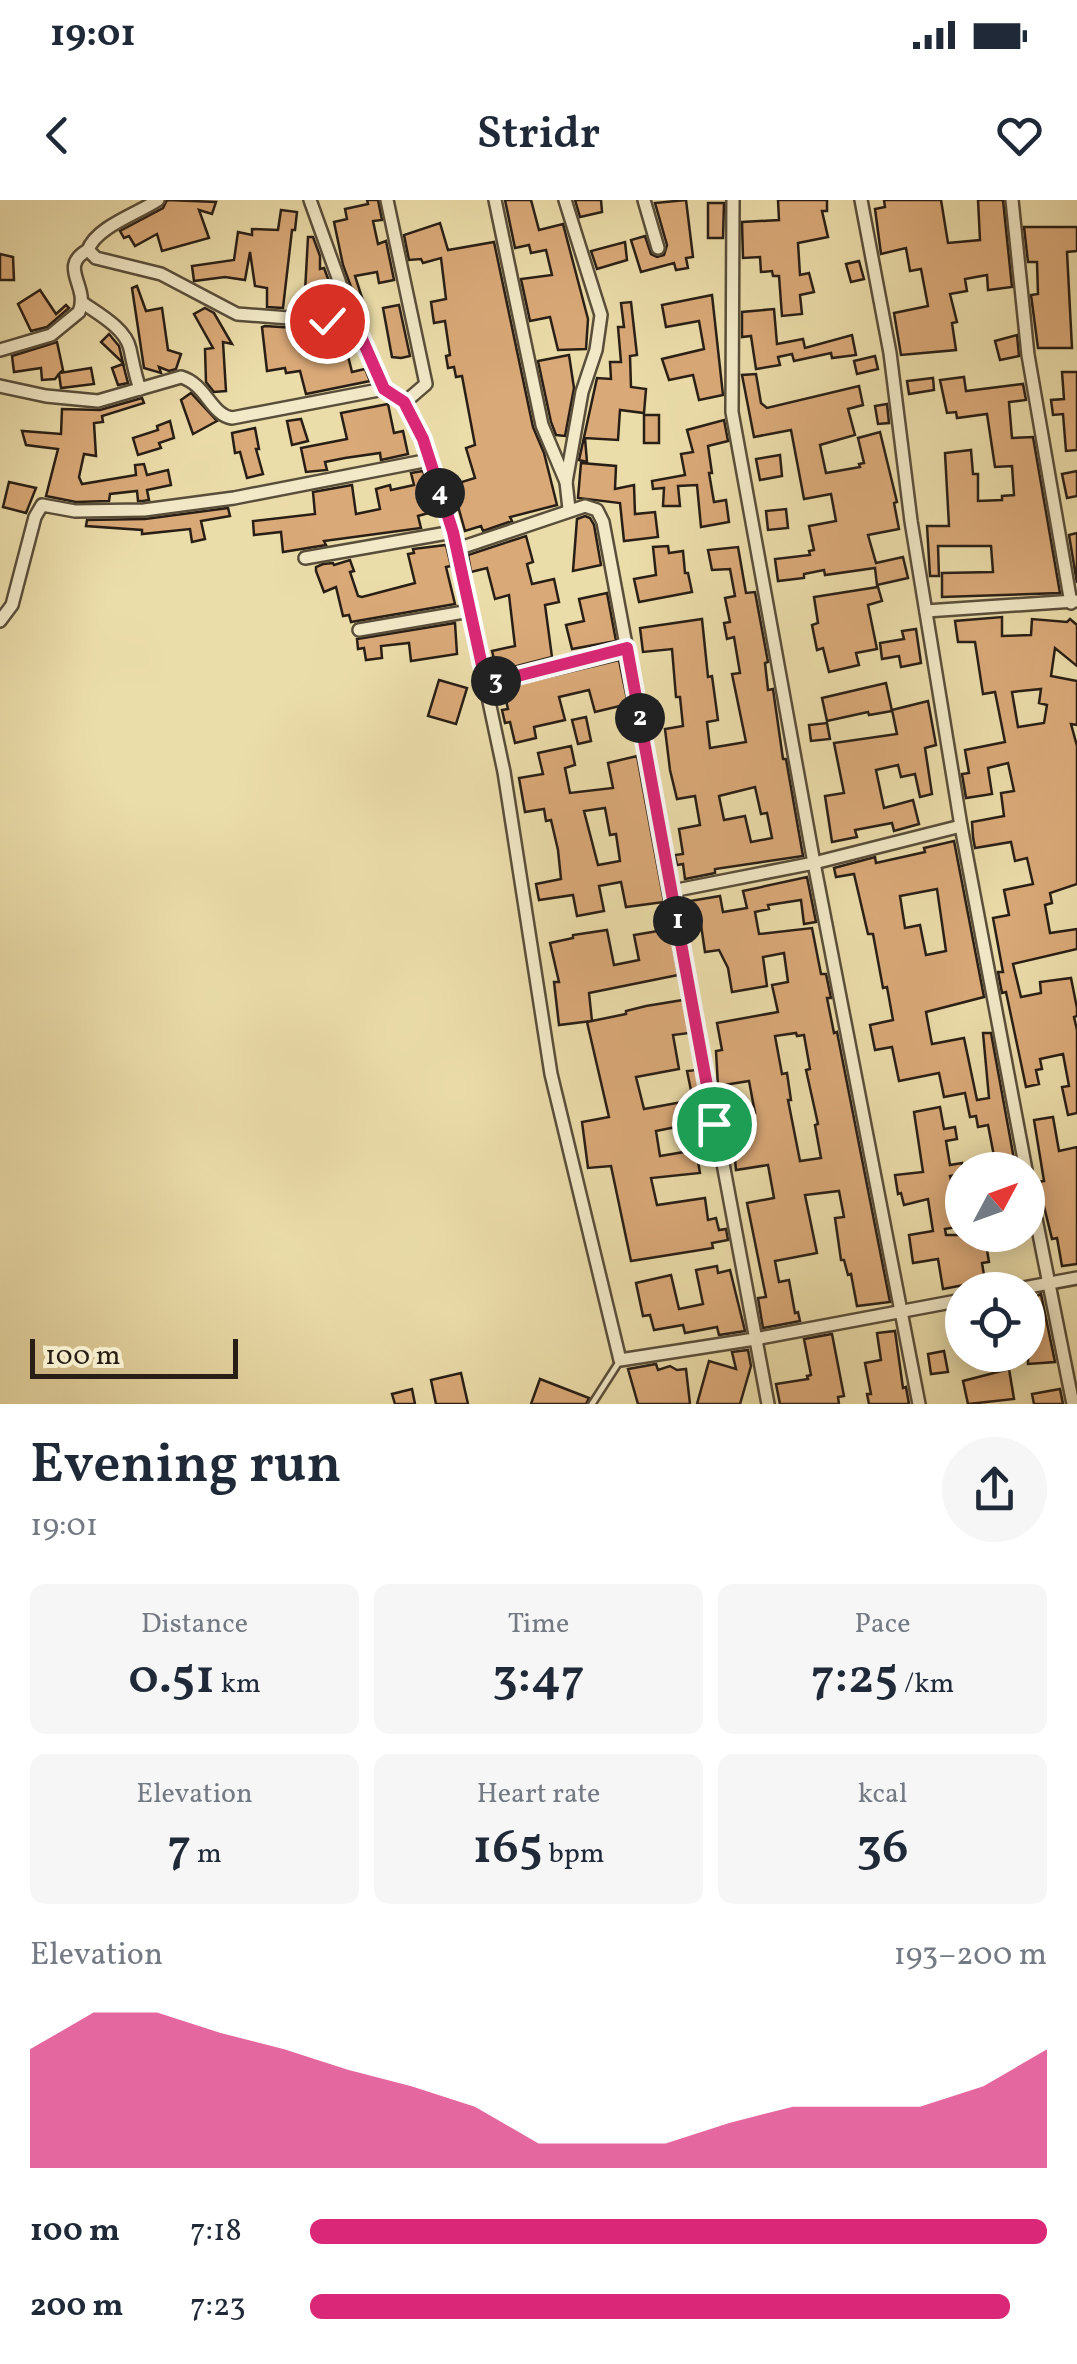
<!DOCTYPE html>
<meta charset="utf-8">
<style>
:root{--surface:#fff;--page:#f6f6f7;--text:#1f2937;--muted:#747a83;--accent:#db2777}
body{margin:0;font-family:Vollkorn,serif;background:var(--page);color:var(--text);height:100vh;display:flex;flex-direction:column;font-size:38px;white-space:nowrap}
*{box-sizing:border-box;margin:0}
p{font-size:32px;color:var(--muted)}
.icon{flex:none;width:55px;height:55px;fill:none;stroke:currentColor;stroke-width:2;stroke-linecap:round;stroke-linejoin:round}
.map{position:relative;height:1204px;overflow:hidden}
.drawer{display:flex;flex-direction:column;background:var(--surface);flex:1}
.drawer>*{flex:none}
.needle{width:65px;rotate:49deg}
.tools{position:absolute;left:945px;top:952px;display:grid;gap:20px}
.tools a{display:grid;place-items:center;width:100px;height:100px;border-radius:50%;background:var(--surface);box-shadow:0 5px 25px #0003;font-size:50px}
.scale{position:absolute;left:30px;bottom:25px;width:208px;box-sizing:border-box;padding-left:10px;border:5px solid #281e15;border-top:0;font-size:28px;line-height:35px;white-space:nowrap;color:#281e15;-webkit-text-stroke:8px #f2e9c8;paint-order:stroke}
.pin{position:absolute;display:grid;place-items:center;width:85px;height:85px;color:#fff;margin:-42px;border:5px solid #fff;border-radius:50%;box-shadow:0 2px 10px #0007}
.km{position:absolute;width:50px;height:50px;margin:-25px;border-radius:50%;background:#222;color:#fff;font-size:28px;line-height:50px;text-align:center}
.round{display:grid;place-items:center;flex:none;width:105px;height:105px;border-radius:52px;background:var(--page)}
.summary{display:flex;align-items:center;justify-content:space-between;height:170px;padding:0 30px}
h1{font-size:55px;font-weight:600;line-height:75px}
.metrics{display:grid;grid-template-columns:repeat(3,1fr);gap:15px;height:170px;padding:10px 30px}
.metrics div{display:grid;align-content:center;border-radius:15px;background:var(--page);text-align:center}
.metrics b{font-size:50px;font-weight:600}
.metrics small{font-size:28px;font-weight:400}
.metrics p{font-size:28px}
.chart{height:280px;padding:20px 30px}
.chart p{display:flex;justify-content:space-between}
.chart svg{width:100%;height:180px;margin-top:10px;fill:var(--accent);opacity:.7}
ul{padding:0 30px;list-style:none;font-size:32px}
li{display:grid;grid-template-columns:160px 120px 1fr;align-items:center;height:75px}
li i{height:25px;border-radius:12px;background:var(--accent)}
.status{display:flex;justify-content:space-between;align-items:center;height:70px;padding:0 50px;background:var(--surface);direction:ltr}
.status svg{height:28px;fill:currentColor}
header{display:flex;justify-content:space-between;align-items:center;height:130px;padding:0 30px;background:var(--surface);font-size:45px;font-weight:600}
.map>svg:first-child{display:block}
.building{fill:#daa978;stroke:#281e15;stroke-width:2.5;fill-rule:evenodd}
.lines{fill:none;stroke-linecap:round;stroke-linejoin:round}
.service-casing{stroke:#594e3a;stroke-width:10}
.minor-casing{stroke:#594e3a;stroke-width:16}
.service{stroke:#f2e9c8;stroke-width:5}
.minor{stroke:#f2e9c8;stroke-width:11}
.route-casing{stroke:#fff;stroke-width:20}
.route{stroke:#db2777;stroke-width:12}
</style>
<div class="status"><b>19:01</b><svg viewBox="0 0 49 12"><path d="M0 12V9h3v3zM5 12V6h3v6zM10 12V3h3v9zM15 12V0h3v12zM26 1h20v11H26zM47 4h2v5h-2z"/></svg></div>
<header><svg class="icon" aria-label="back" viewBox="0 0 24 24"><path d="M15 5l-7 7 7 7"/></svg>Stridr<svg class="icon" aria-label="heart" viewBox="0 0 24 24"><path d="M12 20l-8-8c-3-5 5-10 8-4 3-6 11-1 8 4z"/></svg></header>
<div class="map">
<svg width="1077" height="1204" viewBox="0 0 1077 1204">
<rect width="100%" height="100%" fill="#ebddaa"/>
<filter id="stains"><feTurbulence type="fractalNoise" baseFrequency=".002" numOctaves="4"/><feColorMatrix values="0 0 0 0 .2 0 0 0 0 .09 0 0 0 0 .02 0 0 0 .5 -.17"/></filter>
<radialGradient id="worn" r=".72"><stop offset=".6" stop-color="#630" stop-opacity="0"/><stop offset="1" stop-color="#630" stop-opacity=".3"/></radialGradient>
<g class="building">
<path d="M167 0 216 2 212 14 199 10 209 38 162 51 157 34 135 46 129 36 124 38 120 31 163 8Z"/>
<path d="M367 0H378L382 20 373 21 378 44 386 41 394 80 379 83 377 72 355 76 364 104 358 106 343 65 334 22 347 19 345 9 368 4Z"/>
<path d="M505 0H531L539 30 563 24 588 119 586 149 558 150 550 117 530 121 521 79 552 75 546 50 531 53 529 45 515 48Z"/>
<path d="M575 0H601L602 12 580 17Z"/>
<path d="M686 0 693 57 686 58 688 68 676 70 674 63 641 72 631 40 645 36 651 54 657 57 664 55 667 45 655 3Z"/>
<path d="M778 0H827V11H822L828 37 798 43 800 75 809 73 814 92 800 95 802 114 782 116 779 76H773L772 71 761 72 760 57 743 58 742 22 779 20Z"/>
<path d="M884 0H941L948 43 980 40 978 0H1003L1012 87 988 90 987 75 965 79 967 91 950 94 957 122 952 123 956 150 901 155 894 113 928 106 921 69 910 71 906 48 881 54 875 9 885 7Z"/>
<path d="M708 3H724L723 38H708Z"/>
<path d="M281 10 297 12 295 30H292L283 108 267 107V88L255 86 250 52 245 80 225 77 194 81 192 66 234 60 238 32 252 35V29L278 30Z"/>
<path d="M440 23 448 50 494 42 533 227 544 253 557 305 510 317 512 321 483 331 481 326 465 331 452 285 475 278 466 248 475 245 462 176 456 177 454 167 448 168 446 156 450 155 445 121 434 123 431 102 446 99 441 58 423 63 421 59 409 60 404 35Z"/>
<path d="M1024 27H1077V51L1067 52 1072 148H1038L1031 95 1038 94 1037 62H1028Z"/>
<path d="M308 37H313L320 56V69L324 68 339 108 326 112 304 110Z"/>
<path d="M625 42 627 60 597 69 591 51Z"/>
<path d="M0 54 13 57 14 80H0Z"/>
<path d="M859 61 864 79 851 82 846 64Z"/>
<path d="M137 86 146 111 162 108 168 150 181 154 176 169 169 171 159 167 161 173 144 168 132 88Z"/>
<path d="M40 90 56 114 66 105 69 108 47 127 31 131 18 104Z"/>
<path d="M712 95 723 195 699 200 693 175 669 180 662 159 704 149 699 121 666 127 662 105Z"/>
<path d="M631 102 637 155 630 156 631 187 646 189 644 213 620 210 618 240 585 238 587 262 579 260 597 178 611 179 610 162H621L618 127H624L621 103Z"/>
<path d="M399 105 410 156 401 158 392 157 383 108Z"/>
<path d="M205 108 214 113 232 144 223 142 226 191 214 192 206 182 205 149 213 148 194 114Z"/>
<path d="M774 109 777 144 803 139 805 148 852 135 856 155 832 158 831 153 794 161 792 154 778 157 780 165 756 169 751 136 742 137V112Z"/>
<path d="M265 126 326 130 344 126 347 135 343 136 352 172 365 169 370 181 306 194 300 171 286 173 285 168 267 171 262 127Z"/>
<path d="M109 134 119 146 123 163 101 142Z"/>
<path d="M1017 135 1019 156 1000 160 995 141Z"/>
<path d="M57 142 63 170 60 173 91 168 94 184 61 188 59 174 55 179 42 180 41 168 14 172 12 156Z"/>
<path d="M569 155 574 188 565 236 556 235 551 222 538 161Z"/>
<path d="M875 156 878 169 857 174 854 161Z"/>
<path d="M123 164 128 183 118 185 112 168Z"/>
<path d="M1062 172H1077V250L1066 251 1063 214 1053 215 1051 200 1064 199Z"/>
<path d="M756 174 761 203 767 208 859 186 863 205 848 209 855 235 820 245 826 273 860 267 859 264 864 263 858 238 880 232 897 302 894 303 899 329 868 335 876 363 903 357 908 378 877 385 875 368 825 375 824 370 804 374V378L778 381 775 359 810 355 809 351 814 350 809 326 836 321 831 294 804 299 791 230 754 237 742 175Z"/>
<path d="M964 177 966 191 1023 184 1026 200 1009 202 1012 238 1033 237 1060 393 942 397V373L993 372 991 346H938L939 376H930L927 326H949L945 253 971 250 973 274H978V301L1002 300V296L1014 295 1012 266 995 267 987 214 957 218 956 212 947 213 940 180Z"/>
<path d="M933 178 934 190 909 194 907 181Z"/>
<path d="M191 193 217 221 193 234 181 200Z"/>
<path d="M142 198 144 203 102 216 103 222 94 223 96 256 84 254 79 277 82 284 136 275 135 265 144 264 147 275 168 270 171 285 147 290 149 300 143 301H138L137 291 110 294 109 301 76 302 46 296 58 249 26 245 22 231 61 234 62 209 100 210Z"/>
<path d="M388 204 394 233 403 231 408 254 381 260 380 253 345 258 325 262 327 270 306 272 301 248 347 239 341 213Z"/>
<path d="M887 204 889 223 878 224 875 206Z"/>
<rect x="644" y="215" width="15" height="28"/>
<path d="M301 219 308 241 292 245 287 221Z"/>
<path d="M724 220 728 241 708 246 712 273H709L714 302 726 300 729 322 701 327 697 285 678 286 680 306H663L664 288 653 289 652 281 685 275 681 254 693 252 687 230Z"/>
<path d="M170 221 174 238 159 243 161 248 138 255 133 238 158 230 157 226Z"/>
<path d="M255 228 259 249H256L263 274 247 278 240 252 235 253 232 233Z"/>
<path d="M780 255 782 276 760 280 756 259Z"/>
<path d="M581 263 616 266 615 289 634 285 635 314 655 312 658 337 624 341 620 303 578 298Z"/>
<path d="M423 271 436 311 418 316 421 328 324 341 326 345 283 352 281 332 254 335 253 321 315 314 313 292 352 285 356 314 380 309 376 289 390 285 391 290 414 285 411 273Z"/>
<path d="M1077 271V296L1067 298 1062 274Z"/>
<path d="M9 282 36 288 26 313 3 307Z"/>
<path d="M228 308 230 316 201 321 205 339 192 342 190 329 142 334V330L86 326 87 320 145 319Z"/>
<path d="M786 309 788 328 768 330 766 311Z"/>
<path d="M585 316 590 318 594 325 601 365 573 371 577 319Z"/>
<path d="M1077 333V383L1069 335Z"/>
<path d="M526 336 533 362 527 364 532 384 554 379 559 402 545 405 552 457 497 471 492 451 515 446 509 395 495 399 487 368 471 372 468 355Z"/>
<path d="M446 345 451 366 446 367 455 404 351 422 349 415 343 416 336 387 324 392 316 371V367L323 364 333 363 334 365 350 360 354 371 350 372 358 396 362 397 415 383 408 354 414 353 413 349Z"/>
<path d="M668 346 669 353 683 351 685 373H688L692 392 639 402 634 379 656 375 653 347Z"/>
<path d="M738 347 746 393 755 392 768 462 765 463 768 490 773 489 783 559H786L803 656 715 669V673L685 679 683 664 677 665 675 655 683 654 679 629 700 625 695 596 677 599 670 570 665 529 683 526 680 497H676L672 449 643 452 640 428 702 419 708 477 712 476 718 520 707 522 710 548 746 542 732 474 740 473 734 437 727 439 724 423 730 422 725 398 735 396 730 369 712 370 708 350ZM755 587 761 614 767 613 772 638 751 642 745 616 724 620 719 596Z"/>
<path d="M878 387 882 401 868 405 877 449 856 453 859 465 829 472 823 448 817 450 812 425 818 423 814 397Z"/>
<path d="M607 393 616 441 572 449 566 425 584 421 579 399Z"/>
<path d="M1002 417V436L1031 435 1032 419 1067 422 1070 419 1077 425V466L1055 448 1051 476 1077 481V525L1071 524 1077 546V684L1050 693 1052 703 1045 705 1050 733 1077 729V749L1013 764 1021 797 1041 793 1040 782 1071 778 1077 808V816L1074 817 1077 830V913L1068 915 1062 887 1069 886 1063 854 1040 859 1042 869 1036 870 1039 884 1026 887 1006 792 1002 793 998 772H1003L993 718 1009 715 1004 690 1033 684 1027 658 1015 661 1011 642 975 648 973 637 972 622 1004 616 1001 593 1014 591 1008 563 988 568 992 594 966 598 962 574 969 573 965 550 1005 542 995 492 983 494 975 442H958L955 421ZM1041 489 1039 503 1047 505 1044 523 1018 527 1012 492Z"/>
<path d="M455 423 457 454 411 461 409 443 381 446 382 458 366 460 364 448 358 449 357 439Z"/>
<path d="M916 429 921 463 901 467 899 456 882 459 880 443 904 439 902 431Z"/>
<path d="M619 460 628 504 595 512 589 490 559 497 565 520 534 527 536 538 515 543 510 522 505 523 502 510 508 509 503 488Z"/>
<path d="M439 480 467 488 456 524 428 516Z"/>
<path d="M886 483 892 511 869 515 868 512 827 521 822 498Z"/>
<path d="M928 501 936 545 925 548 932 594 920 597 915 574 901 577 898 565 876 570 884 608 913 600 919 624 894 631 892 623 855 630 857 637 832 642 825 596 844 593 834 543 897 534 892 510Z"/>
<path d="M586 517 591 541 578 544 572 520Z"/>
<path d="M827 523 830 539 811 541 809 525Z"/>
<path d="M571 546 575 565 565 568 570 593 613 588 608 563 637 556 664 702 626 707 621 682 599 686 604 711 577 716 573 695 539 700 536 684 561 679 558 650 551 620 546 621 544 609 525 612 519 578 543 574 538 553ZM605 608 610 635 616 634 620 661 598 665 584 611Z"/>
<path d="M954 641 984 797 926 812 932 844 964 838 977 900 989 898 983 833H991L1016 970H993L990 956H994L988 925 978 927 976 916 970 917 965 893 944 897 939 873 899 881 892 847 875 850 870 825 893 820 887 787 883 788 873 734H868L854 674 836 677 834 668 875 657 876 663 925 652 924 648ZM937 689 946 751 926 755 920 725 905 728 900 696Z"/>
<path d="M807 677 816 722 804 724 801 700 768 705 769 709 755 712 759 734 812 728 821 774H826L831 798H827L834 833 837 832 890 1102 857 1106 851 1074 848 1075 844 1060H841L835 1018 844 1017 839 991 805 995 817 1053 775 1061 779 1082 789 1080 795 1113 798 1112 800 1121 763 1128 758 1098 766 1097 747 1003 774 998 768 965 736 970 731 916 755 913 749 881 718 886 716 851 722 850 717 823 778 812 772 785 788 782 784 753 763 757 767 786 732 792 728 768 719 750 705 752 701 725 695 727 690 701 720 696 723 712 747 708 743 691ZM796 833 797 836 804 835 810 869 806 870 818 924 815 925 821 958 800 961 788 900H791L787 873 782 874 775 836Z"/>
<path d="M670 729 678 775 589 793 592 821 559 825 554 782H559L550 743 573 738V735L607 730 614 765 639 760 634 735Z"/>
<path d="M683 800 689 833 673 835 679 869 636 877 644 909 693 900 687 871 696 870 710 943 690 946 686 925 656 931 660 956 696 950 700 973 651 978 657 1005 705 998 708 1020 716 1018 719 1030 726 1029 728 1040 712 1043 713 1048 631 1061 611 966 588 968 582 922 609 917 587 822 626 814V811L646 806Z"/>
<path d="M940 907 944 929 955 927 957 939 946 941 950 965 962 963V974L950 976 955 997 962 995V1026L945 1029 946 1035H994L997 1048 987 1050 989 1062 982 1063 985 1081 943 1089 938 1059 913 1063 909 1035 933 1031 928 999 904 1005 901 993 898 994 895 975 923 972 914 912Z"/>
<path d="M1053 917 1059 951 1077 947V1064L1062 1066 1057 1038 1052 1039 1038 982 1044 981 1034 920Z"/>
<path d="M717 1066 718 1073 730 1070 745 1131 719 1135 717 1127 685 1133 683 1125 654 1130 650 1115 643 1116 636 1083 671 1075 679 1109 703 1104 696 1070Z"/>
<path d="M1041 1094 1055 1162 1028 1164V1138L1041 1134 1038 1112 1030 1114 1028 1101Z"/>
<path d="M895 1131 903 1188 906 1187 909 1204H869L867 1194H871L865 1163 881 1160 877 1133Z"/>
<path d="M832 1134 844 1196 838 1197 839 1204H780L776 1184 808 1179 807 1176 811 1175 804 1139Z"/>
<path d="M748 1150 751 1166 740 1204H697L709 1161 736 1169 732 1152Z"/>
<path d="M944 1151 948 1172 931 1174 928 1154Z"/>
<path d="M656 1164 658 1170 670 1166 677 1170 686 1169 690 1204H638L628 1169Z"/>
<path d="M1009 1169 1014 1199 968 1204 963 1181Z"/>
<path d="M461 1173 468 1204H436L431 1180Z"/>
<path d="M540 1179 589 1198 586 1204H531Z"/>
<path d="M412 1189 415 1204H395L392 1194Z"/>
<path d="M1060 1189 1063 1204H1034L1032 1194Z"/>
</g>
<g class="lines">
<defs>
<path id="service" d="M592 1204 619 1162"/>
<g id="minor">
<path d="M158 0C137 14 96 27 88 50L96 58 161 74 237 114 327 121 351 114"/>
<path d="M310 0 351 114 384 189 404 203 423 239 453 332 504 572 551 874 620 1160 755 1139 962 1100"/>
<path d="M387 0 426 184 404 203"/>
<path d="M495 0 542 225 566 282 569 309"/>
<path d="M565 0 601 115 596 150 582 192 566 282"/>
<path d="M644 0 658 48"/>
<path d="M733 0 732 212 814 663 919 1204"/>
<path d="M861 0 890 153 911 321 961 626 1026 970"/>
<path d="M1012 0 1028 155 1071 403"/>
<path d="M83 103C99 114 126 129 130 149 133 163 135 175 140 189"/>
<path d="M0 150 51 135 79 112C90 86 57 67 88 50"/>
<path d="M0 186 46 196 98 201 181 177C206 184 211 215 232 218L384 189"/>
<path d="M457 349 585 306 597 310 603 322 768 1204"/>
<path d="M305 358 453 332"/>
<path d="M926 411 1075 401"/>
<path d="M0 421 12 405 35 317 42 305 75 311 144 310 234 298 429 260"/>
<path d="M359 430 470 411"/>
<path d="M486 483 627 448"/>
<path d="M672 691 814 663 961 626"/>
<path d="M1028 979 1073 1204"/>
<path d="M1013 1090 1077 1078"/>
</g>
</defs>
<use href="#service" class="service-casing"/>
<use href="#minor" class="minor-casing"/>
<use href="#service" class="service"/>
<use href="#minor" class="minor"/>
</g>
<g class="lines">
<defs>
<path id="route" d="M327 121 351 114 384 189 404 202 423 239 453 332 486 484 627 448 714 924"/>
</defs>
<use href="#route" class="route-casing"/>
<use href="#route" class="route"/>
</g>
<rect width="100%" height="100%" filter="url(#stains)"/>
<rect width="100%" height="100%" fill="url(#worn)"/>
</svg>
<div class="tools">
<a><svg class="needle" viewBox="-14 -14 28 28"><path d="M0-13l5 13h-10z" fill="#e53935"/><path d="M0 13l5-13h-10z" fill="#747a83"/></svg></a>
<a><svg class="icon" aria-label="locate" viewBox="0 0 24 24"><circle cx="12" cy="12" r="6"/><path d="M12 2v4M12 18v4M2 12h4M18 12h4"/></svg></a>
</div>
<div class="scale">100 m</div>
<div class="pin" style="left:714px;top:924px;background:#1e9e55"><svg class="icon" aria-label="arrive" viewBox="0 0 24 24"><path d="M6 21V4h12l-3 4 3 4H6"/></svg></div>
<div class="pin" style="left:327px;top:121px;background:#d93025"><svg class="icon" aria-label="check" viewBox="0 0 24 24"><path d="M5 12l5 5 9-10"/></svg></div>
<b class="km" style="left:678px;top:721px">1</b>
<b class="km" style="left:640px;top:518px">2</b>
<b class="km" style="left:496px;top:481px">3</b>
<b class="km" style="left:440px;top:293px">4</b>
</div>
<section class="drawer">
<div class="summary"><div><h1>Evening run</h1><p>19:01</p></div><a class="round"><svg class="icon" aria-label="share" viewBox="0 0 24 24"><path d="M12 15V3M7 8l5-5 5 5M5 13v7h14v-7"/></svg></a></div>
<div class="metrics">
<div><p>Distance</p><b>0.51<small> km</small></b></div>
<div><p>Time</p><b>3:47</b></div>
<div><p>Pace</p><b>7:25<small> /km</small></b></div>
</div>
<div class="metrics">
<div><p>Elevation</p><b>7<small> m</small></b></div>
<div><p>Heart rate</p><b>165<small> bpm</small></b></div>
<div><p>kcal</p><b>36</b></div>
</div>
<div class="chart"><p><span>Elevation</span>193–200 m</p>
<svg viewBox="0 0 160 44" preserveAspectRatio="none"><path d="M0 44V15L10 6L20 6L30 11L40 15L50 20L60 24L70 29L80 38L90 38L100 38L110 33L120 29L130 29L140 29L150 24L160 15V44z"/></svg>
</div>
<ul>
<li><b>100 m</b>7:18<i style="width:100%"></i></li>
<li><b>200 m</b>7:23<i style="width:95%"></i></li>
</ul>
</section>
